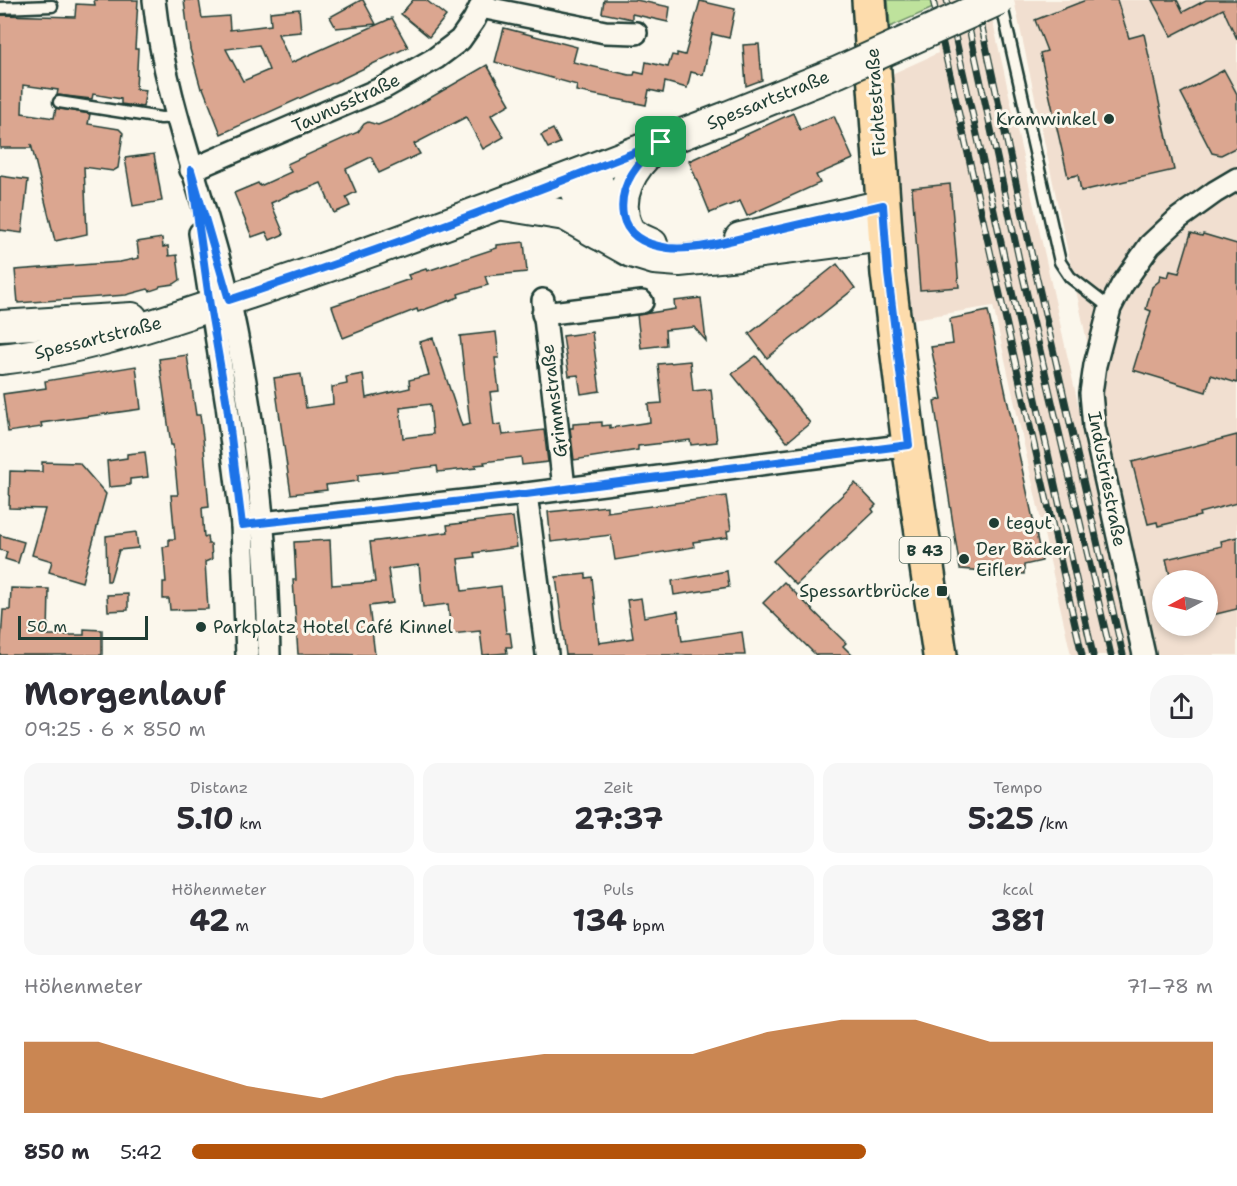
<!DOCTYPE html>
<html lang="de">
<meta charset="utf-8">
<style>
:root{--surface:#fff;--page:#f7f7f7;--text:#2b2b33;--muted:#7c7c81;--accent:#b45309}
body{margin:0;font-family:"Shantell Sans",sans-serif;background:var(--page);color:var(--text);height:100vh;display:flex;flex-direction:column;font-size:22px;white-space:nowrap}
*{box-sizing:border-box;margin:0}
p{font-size:20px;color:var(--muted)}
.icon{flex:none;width:33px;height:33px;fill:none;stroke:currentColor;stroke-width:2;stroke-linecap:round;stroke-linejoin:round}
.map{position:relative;height:655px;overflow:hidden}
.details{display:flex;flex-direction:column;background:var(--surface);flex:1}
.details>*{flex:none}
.needle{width:39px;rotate:263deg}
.fabs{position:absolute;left:1152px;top:570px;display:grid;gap:12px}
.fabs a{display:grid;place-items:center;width:66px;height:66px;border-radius:50%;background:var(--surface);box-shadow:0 3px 9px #0003;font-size:30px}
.scale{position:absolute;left:18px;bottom:15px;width:130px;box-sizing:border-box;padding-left:6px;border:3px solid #1f3d34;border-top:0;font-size:16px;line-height:21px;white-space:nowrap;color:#1f3d34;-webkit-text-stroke:4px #fbf7ec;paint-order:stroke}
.pin{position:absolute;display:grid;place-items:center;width:51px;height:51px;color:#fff;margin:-26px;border-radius:12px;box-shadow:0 3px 9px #0006}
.round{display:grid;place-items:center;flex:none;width:63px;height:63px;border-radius:24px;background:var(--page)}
.head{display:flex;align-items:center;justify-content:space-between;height:102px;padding:0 24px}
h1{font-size:33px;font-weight:700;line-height:45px}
.metrics{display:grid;grid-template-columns:repeat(3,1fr);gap:9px;height:102px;padding:6px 24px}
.metrics div{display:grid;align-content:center;border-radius:15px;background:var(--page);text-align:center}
.metrics b{font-size:30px;font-weight:700}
.metrics small{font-size:16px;font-weight:400}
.metrics p{font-size:16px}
.chart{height:168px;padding:12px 24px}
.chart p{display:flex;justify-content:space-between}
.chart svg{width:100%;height:108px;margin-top:6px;fill:var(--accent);opacity:.7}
ul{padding:0 24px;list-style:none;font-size:20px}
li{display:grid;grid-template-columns:96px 72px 1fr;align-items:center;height:45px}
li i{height:15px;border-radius:8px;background:var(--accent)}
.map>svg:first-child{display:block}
.built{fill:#f1dfd0;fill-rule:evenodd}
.green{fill:#bee29c;stroke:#6e9068;stroke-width:1.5}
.building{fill:#dba690;stroke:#1f3d34;stroke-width:1.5;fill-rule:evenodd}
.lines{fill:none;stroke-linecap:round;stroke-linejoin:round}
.service-casing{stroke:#1f3d34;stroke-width:15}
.minor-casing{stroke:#1f3d34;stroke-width:26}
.secondary-casing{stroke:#1f3d34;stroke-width:34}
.primary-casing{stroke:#1f3d34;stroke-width:38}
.service{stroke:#fbf7ec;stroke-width:10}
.minor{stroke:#fbf7ec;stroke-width:21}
.secondary{stroke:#fbf7ec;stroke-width:30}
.primary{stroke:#fddcac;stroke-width:33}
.rail-casing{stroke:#1f3d34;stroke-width:7}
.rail{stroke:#fbf7ec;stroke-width:4.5;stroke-dasharray:14;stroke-linecap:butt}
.secondary-bridge-casing{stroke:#1f3d34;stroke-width:34;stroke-linecap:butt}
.secondary-bridge{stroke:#fbf7ec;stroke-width:30}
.route-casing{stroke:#fff;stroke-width:12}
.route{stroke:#1a73e8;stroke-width:8}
.poi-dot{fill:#1f3d34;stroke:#fbf7ec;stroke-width:2}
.labels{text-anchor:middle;stroke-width:6;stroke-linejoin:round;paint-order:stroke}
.shield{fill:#fbf7ec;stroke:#61756b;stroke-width:1.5}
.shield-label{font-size:16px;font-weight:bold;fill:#1f3d34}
.street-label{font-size:18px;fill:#1f3d34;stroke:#fbf7ec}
.poi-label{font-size:18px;fill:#1f3d34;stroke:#fbf7ec;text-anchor:start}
</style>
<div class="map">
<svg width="1237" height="655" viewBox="0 0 1237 655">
<rect width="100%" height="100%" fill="#fbf7ec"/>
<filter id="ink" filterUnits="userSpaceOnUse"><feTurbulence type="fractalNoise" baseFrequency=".0167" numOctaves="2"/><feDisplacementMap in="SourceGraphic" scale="12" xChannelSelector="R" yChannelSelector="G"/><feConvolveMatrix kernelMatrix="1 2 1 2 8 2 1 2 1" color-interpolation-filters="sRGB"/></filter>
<g filter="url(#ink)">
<g class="built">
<path d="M931 0H988L1134 655H1071L993 306 907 320 885 77 938 53Z"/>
<path d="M1014 0H1237V655H1154ZM1162 580H1208V626H1162Z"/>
</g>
<path class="green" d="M888 0H931L933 8 890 27Z"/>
<g class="building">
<path d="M94 0H138L135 49H138L136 89 146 90 143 107 121 104V99L93 94 92 99 57 95 58 90 23 85 22 113 54 118 56 108 90 114 88 124 119 129 123 133 118 168 113 171 84 167 87 234 55 241 31 144V148H0V15L75 17 76 4 95 5Z"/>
<path d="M184 0H199L202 18 229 16 230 30 271 25 270 12 299 9 301 32 278 34 291 63 392 18 408 47 327 86 221 134 203 88 201 89 190 49ZM259 45 269 70 243 81 226 49Z"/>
<path d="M361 0H363L376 24 336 28 330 17Z"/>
<path d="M413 0H426L446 16 429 37 401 14Z"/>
<path d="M604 0H636L670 7 668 22 632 14V19L602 13Z"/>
<path d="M1086 0H1117L1129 38 1144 34 1174 170 1081 191 1078 175 1068 177 1040 53 1047 51 1035 20Z"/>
<path d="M1152 0H1177L1183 12 1206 0H1237V39L1223 9 1171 36Z"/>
<path d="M700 1 735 9 729 38 712 34 703 75 691 72 687 88 665 82 663 93 649 90 646 105 576 91 577 85 495 62 504 28 577 47 573 62 629 75H634L635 72 644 74 646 62 668 67 672 55 677 56V53L685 55Z"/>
<path d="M759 44 762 80 746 86 743 45Z"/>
<path d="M487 65 510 104 491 115 504 137 483 149 466 117 414 144 420 154 379 173 371 157 346 169 356 192 346 197 350 206 334 213 321 183 299 192 298 191 271 203 284 234 270 240 266 232 252 237 234 193 258 183 260 186 291 172 287 164 358 132 364 124 368 122 378 125 397 117Z"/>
<path d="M1224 70 1237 94V147L1221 155 1212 153 1181 93Z"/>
<path d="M793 113 800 130 834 116 853 159 816 175 820 183 747 216 740 201 710 213 689 161Z"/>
<path d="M553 129 560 143 548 148 541 135Z"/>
<path d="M154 154 162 201 133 206 125 158Z"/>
<path d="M0 176 28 180 22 233 0 230Z"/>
<path d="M950 184 959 287 920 290 912 188Z"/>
<path d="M1191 233 1202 236 1203 234 1237 244V383L1211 375 1206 392 1133 370 1151 311 1146 309 1152 287 1159 281 1160 275 1168 277 1170 271 1179 273Z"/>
<path d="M162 238 163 247 168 246 169 256 177 255 180 280 174 284 160 286 159 288 150 291 148 289 126 295 18 303 15 270 120 262 139 258 137 242Z"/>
<path d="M524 242 527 272 485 276 488 285 458 294 459 297 418 312 417 309 343 338 332 306 410 279 408 275 426 269 427 271 497 248V245Z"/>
<path d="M837 264 855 288 767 358 749 334Z"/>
<path d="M701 298 706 341 694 327 665 330 666 345 641 348 637 315 675 309 674 301Z"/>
<path d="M988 311 1042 561 1024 565V574L960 569 934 401 942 399 931 347 953 344 950 319Z"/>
<path d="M496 332 499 358H495L499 391 490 392 494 425 501 424 503 435 544 430 548 462 522 465 521 457 484 462 485 464 475 465 476 468 438 472 437 466 358 475V481L326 485 327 490 291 494 274 378 301 374 306 408 333 404 332 387 347 384 346 377 363 374 366 398 410 388 409 380 429 375 420 342 433 338 462 426 470 424 460 336ZM430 404 433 434 403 438 400 408Z"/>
<path d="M592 332 600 391 581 394 578 375 569 376 563 336Z"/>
<path d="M187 355 196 415H200L203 437 209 507 202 508 204 537 207 536 208 544H211L212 559 205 562 208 609 170 610 169 599H163V582H166L163 547 169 546V539H175L171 495H178L173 445H171L159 359Z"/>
<path d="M756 356 810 423 787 442 732 374Z"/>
<path d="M690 361 693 391 711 389 717 442 691 445 690 440 638 446V450L574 460 570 428H573V424L602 422V426L610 425V428L650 422 648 404 662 403 658 364Z"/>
<path d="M136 366 141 409 41 423 42 427 8 432 3 394 46 388 45 381Z"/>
<path d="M1237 435V503L1199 513 1200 516 1158 526 1157 522 1148 524 1132 462Z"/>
<path d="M145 452 148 477 130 479V485L109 487 107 461 127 458V454Z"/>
<path d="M42 462 79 463 106 494 82 582 49 572 52 561 32 555 45 509 9 508 10 471 42 472Z"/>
<path d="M855 483 876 505 872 509 874 512 796 585 773 561Z"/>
<path d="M726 496 731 530 727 531 728 537 693 542 694 547 615 560 611 535 551 542 548 512 607 506V512Z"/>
<path d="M513 517 517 547 474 553 475 557 458 559 462 591 501 586 506 633H510L512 647H506L507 653 483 655 480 631 451 634 448 604 423 607 419 565 388 569 393 603 369 606 375 655 298 654 293 580H296L294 542 330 540 332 585 375 582 370 542 448 532 447 525Z"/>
<path d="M136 532 138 548 119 550 110 581H107L106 536Z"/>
<path d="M0 535 24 542 18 563 5 559 7 552 0 550Z"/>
<path d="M1237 537V609L1208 616V580H1171L1166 559 1222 546 1221 541Z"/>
<path d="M727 571 729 587 674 595 672 581Z"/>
<path d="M586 574V578L592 577 599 643 633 638 627 600 641 598 644 617 678 611 682 641 742 632 745 655H566L556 577Z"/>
<path d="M784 582 846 643 843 646 852 655H816L763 603Z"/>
<path d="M11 588 49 589 48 635H84V629L102 630V655H0L3 610H10Z"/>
<path d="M128 594V610L108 611 107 595Z"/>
</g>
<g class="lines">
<defs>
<g id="service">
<path d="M1001 2 1060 262 1070 277 1110 308"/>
<path d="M0 8 52 6"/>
<path d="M59 102 161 118 178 117"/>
</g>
<g id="minor">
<path d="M154 0C165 104 206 199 229 299 255 415 267 536 269 655"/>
<path d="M481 7 605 32 636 33"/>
<path d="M191 170 385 87 436 58 460 40 474 20 484 0"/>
<path d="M200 233 227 405 242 525 247 655"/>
<path d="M543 300 564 488"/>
<path d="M543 314 642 302"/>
<path d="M526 494 547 654"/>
<path d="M242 525 526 494 909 445"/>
<path d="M1144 655 1094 427 1091 393 1095 365 1110 308 1122 285 1150 245 1179 218 1215 192 1237 179"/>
</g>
<g id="secondary">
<path d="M592 170C606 201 617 232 652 244"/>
<path d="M569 178 586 213 604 237 631 252 654 259 679 261 739 255 884 236"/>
<path d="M504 205 565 215 600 235"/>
<path d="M628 229C613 197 632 167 656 146"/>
<path d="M740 238 883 205"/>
<path d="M0 326 132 318"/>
<path d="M0 359C86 350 168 320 250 293 411 240 569 177 727 117"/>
</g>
<path id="primary" d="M869 0 888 274 909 445 940 655"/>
</defs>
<use href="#service" class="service-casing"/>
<use href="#minor" class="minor-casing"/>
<use href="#secondary" class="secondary-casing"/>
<use href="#primary" class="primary-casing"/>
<use href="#service" class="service"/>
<use href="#minor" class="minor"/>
<use href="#secondary" class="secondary"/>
<use href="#primary" class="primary"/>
<defs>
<g id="rail">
<path d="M933 0 1082 655"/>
<path d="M947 0 1093 655"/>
<path d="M963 0 1022 273 1111 655"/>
<path d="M976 0 1035 270 1123 655"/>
</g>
</defs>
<use href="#rail" class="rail-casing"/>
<use href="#rail" class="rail"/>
<defs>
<path id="secondary-bridge" d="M727 117 838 72 998 0"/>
</defs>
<use href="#secondary-bridge" class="secondary-bridge-casing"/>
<use href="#secondary-bridge" class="secondary-bridge"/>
</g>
</g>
<g class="lines" filter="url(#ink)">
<defs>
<path id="route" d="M661 142C639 161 618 184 623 215 627 237 647 245 668 248 696 251 734 240 762 233 802 224 843 214 883 205L888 274 909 445 526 494 242 525 227 405 210 306 191 170 229 300C375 252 518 199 661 142Z"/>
</defs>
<use href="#route" class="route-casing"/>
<use href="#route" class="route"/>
</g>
<g class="poi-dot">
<circle cx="1109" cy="119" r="6"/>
<circle cx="994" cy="523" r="6"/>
<circle cx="964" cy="559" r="6"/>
<rect x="936" y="585" width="12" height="12" rx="3"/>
<circle cx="201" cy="627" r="6"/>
</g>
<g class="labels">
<rect class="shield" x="899.5" y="537" width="51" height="26" rx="4.5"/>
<g class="shield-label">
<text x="925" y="556">B 43</text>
</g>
<g class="street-label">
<text transform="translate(768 100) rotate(-22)" y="6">Spessartstraße</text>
<text transform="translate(876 102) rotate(-94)" y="6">Fichtestraße</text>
<text transform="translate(346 103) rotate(-25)" y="6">Taunusstraße</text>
<text transform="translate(98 338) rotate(-14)" y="6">Spessartstraße</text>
<text transform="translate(554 401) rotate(-97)" y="6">Grimmstraße</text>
<text transform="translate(1107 479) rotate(79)" y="6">Industriestraße</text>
</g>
<g class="poi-label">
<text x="1097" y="125" text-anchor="end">Kramwinkel</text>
<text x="1006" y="529">tegut</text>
<text x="976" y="555">Der Bäcker<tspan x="976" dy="21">Eifler</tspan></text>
<text x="930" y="597" text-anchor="end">Spessartbrücke</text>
<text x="213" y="633">Parkplatz Hotel Café Kinnel</text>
</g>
</g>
</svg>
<div class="fabs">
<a><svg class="needle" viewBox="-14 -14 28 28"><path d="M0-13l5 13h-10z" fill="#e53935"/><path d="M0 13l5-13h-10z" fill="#7c7c81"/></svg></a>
</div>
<div class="scale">50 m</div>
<div class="pin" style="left:661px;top:142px;background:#1e9e55"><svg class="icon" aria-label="arrive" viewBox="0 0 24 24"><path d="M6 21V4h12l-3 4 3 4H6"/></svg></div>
</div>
<section class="details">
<div class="head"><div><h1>Morgenlauf</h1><p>09:25 · 6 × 850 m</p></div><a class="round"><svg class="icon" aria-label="share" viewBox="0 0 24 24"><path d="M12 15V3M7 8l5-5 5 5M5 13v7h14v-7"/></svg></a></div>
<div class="metrics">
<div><p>Distanz</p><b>5.10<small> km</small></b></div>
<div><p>Zeit</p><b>27:37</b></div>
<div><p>Tempo</p><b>5:25<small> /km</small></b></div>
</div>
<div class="metrics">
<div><p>Höhenmeter</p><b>42<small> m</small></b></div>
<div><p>Puls</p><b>134<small> bpm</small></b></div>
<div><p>kcal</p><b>381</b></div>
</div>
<div class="chart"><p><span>Höhenmeter</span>71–78 m</p>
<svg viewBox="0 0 160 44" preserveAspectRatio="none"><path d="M0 44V15L10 15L20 24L30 33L40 38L50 29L60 24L70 20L80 20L90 20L100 11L110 6L120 6L130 15L140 15L150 15L160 15V44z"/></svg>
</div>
<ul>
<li><b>850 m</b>5:42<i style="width:66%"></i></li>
</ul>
</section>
